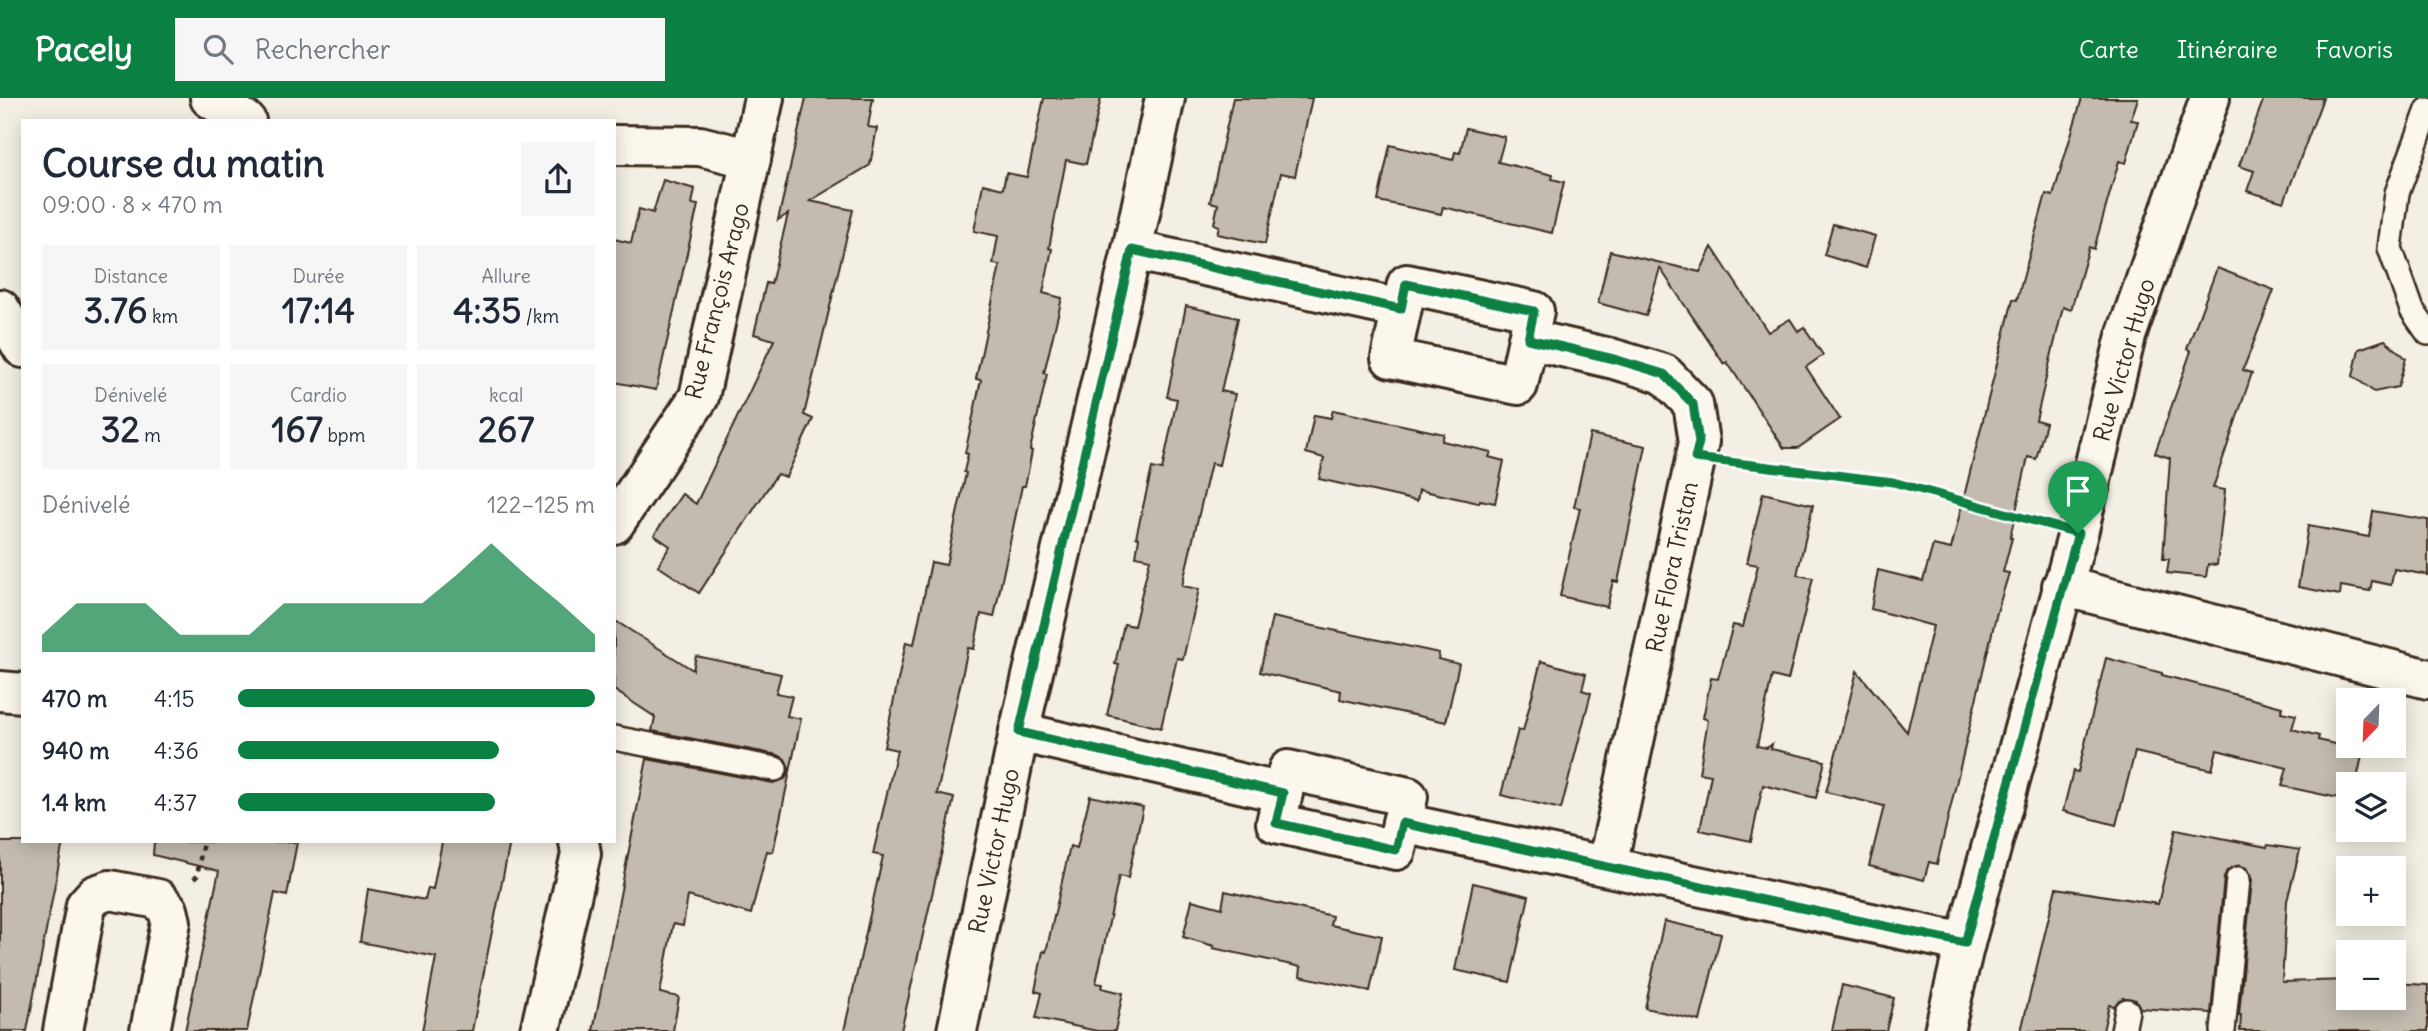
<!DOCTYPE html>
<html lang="fr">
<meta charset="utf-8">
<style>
:root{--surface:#fff;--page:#f6f6f7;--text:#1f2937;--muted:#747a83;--accent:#0b8043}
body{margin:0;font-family:Delius,sans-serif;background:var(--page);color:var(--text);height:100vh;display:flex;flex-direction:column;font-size:26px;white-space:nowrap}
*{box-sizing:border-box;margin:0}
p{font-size:23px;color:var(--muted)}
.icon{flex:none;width:38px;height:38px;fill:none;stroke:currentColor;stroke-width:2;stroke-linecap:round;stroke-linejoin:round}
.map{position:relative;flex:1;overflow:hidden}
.details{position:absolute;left:21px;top:21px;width:595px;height:724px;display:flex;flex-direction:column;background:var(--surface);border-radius:0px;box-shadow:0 4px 18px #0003}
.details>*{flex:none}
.needle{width:46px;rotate:203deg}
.controls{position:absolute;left:2336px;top:590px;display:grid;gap:14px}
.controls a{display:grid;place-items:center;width:70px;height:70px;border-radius:0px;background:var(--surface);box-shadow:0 4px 18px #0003;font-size:35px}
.pin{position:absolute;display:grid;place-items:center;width:60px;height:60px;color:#fff;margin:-72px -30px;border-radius:50% 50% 50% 0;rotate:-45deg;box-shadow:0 0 7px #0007}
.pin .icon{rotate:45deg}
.round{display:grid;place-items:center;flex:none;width:74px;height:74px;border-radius:0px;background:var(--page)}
.summary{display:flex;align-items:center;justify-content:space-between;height:119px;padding:0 21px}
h1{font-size:38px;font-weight:700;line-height:52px}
.metrics{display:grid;grid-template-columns:repeat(3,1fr);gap:10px;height:119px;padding:7px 21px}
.metrics div{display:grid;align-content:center;border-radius:0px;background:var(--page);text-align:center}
.metrics b{font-size:35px;font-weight:700}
.metrics small{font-size:19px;font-weight:400}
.metrics p{font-size:19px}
.chart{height:196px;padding:14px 21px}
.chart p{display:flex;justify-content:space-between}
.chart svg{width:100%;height:126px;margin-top:7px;fill:var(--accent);opacity:.7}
ul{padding:0 21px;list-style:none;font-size:23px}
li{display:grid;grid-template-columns:112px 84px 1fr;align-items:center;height:52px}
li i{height:18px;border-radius:9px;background:var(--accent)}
header{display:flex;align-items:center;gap:42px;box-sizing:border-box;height:98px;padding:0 35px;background:var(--accent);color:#fff}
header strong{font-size:33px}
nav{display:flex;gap:38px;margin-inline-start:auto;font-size:24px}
.search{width:490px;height:63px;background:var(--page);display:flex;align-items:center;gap:18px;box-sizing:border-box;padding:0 24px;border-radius:0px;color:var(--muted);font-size:26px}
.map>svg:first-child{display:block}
.building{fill:#c3bbb0;stroke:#3b2a1e;stroke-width:2}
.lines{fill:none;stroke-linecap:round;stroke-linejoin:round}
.lane-casing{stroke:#3b2a1e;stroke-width:28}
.street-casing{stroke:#3b2a1e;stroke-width:44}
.path{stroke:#3b2a1e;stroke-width:4.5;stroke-dasharray:5 5;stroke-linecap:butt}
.lane{stroke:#fbf7ec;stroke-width:23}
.street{stroke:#fbf7ec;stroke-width:38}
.route-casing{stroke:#fff;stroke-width:14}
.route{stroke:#0b8043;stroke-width:9}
.labels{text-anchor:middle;stroke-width:5;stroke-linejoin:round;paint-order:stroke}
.street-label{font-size:23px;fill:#3b2a1e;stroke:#fbf7ec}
</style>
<header>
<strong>Pacely</strong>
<div class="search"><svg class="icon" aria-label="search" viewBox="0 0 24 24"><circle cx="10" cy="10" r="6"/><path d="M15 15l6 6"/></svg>Rechercher</div>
<nav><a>Carte</a><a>Itinéraire</a><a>Favoris</a></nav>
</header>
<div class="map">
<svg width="2428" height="933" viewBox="0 0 2428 933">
<rect width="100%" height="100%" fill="#f3efe4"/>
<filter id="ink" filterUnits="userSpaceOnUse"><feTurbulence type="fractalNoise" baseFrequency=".0143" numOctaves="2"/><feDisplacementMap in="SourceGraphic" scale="14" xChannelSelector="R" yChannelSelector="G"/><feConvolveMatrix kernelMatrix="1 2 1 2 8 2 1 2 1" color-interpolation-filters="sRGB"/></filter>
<g filter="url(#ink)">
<g class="building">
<path d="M806 0H873L868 29 877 30 870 67 810 103 853 112 804 317 813 321 786 379 777 376 699 495 658 468 670 448 654 437 682 396 696 406 774 242 754 236 766 185 771 186 788 116 778 122Z"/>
<path d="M1044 0H1101L1086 66 1066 62 1049 150 1052 151 1043 195 1062 200 1044 275 1047 276 1030 352 1032 353 1029 369 1025 388H1022L994 519 981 516 974 551 968 550 937 696 954 700 901 933H844L883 758 873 756 897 652 884 649 906 544 914 546 931 464 946 467 966 375 964 374 968 356 965 355 981 282 976 281 1000 167 993 166 998 138 974 133 983 86 1003 91 1006 75 1027 79Z"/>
<path d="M1233 0H1312L1295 78 1281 75 1265 146 1217 136 1219 128 1214 126 1218 106 1210 104Z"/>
<path d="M2082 0H2138L2131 22 2138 23 2126 65 2119 63 2094 151 2089 149 2071 212 2063 209 2036 322 2046 325 2036 361 2028 359 2010 440H2012L2003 474 2009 475 1997 514 1937 766 1929 764 1924 782 1869 768 1884 708 1826 694 1857 573 1907 634 1933 528 1871 511 1878 472 1923 483 1933 447 1951 451 2013 201 2017 202 2046 96 2053 98Z"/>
<path d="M2264 0H2323L2284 104 2247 93 2254 73 2239 68Z"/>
<path d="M1466 30 1505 39 1498 64 1553 77 1552 81 1564 84 1552 135 1443 109 1441 116 1378 103 1390 47 1453 62 1455 54 1460 55Z"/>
<path d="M663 82 695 91 692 106 698 107 656 292 614 284V141L631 145 639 111 653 115Z"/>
<path d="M1833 126 1875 138 1866 170 1824 157Z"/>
<path d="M1712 149 1768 234 1790 221 1798 233 1804 229 1823 257 1806 269 1840 321 1798 350H1784L1727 264 1724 266 1660 170 1646 218 1598 205 1610 153 1700 174Z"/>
<path d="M2217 170 2274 192 2243 272 2252 275 2213 390 2225 392 2217 467 2208 466 2206 479 2167 475 2169 461H2163L2170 360 2155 355 2191 253 2187 251Z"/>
<path d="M1186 208 1238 220 1221 293 1235 296 1219 367 1211 365 1182 488 1199 491 1183 561 1177 560 1161 630 1107 617 1119 567 1115 566 1124 526 1134 528 1150 461 1136 458 1139 440 1136 439 1152 370 1162 372 1177 301 1167 299Z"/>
<path d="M2385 242 2406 260 2398 289 2374 294 2353 278 2359 251Z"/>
<path d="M1333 312 1444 336 1442 343 1491 354 1489 359 1504 363 1495 405 1480 402 1479 405 1419 392 1417 403 1319 381 1324 360 1306 355 1314 317 1331 320Z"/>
<path d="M1590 336 1646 348 1618 484 1613 483 1607 509 1560 498 1580 410 1574 409Z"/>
<path d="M1763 395 1813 407 1797 477 1813 480 1788 582 1772 578 1757 648 1767 650 1772 646 1771 651 1825 663 1816 700 1763 687 1751 743 1700 732 1711 677 1699 675 1708 622 1703 620 1711 580 1718 581 1733 527 1743 529 1758 467 1747 465Z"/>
<path d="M2373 413 2428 422V477L2394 471 2391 487 2372 483 2370 493 2341 488 2340 497 2298 489 2308 428 2369 439Z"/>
<path d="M1272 519 1439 555 1438 561 1459 566 1446 624 1340 601 1341 593 1260 574Z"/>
<path d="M614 522 693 572 696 558 781 576 776 595 792 598 787 618 801 621 773 754 767 753 751 816 688 798 683 828 673 826 660 895 679 899 673 933H593L647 661 773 685 785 681 789 674 788 667 785 661 778 657 652 633 655 619 614 592Z"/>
<path d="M2106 560 2162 575V577L2282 609 2281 614 2296 617 2292 631 2319 638 2318 642 2363 653 2356 686H2348V702L2282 688 2287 670 2217 652 2212 672 2135 654 2116 727 2063 713 2073 673 2078 674Z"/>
<path d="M1541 563 1586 576 1582 592 1591 595 1561 711 1501 697 1518 632 1523 633Z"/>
<path d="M1090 698 1143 709 1128 780 1119 778 1096 885 1103 886 1102 890 1123 895 1115 933H1097L1036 920 1042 895 1035 893 1043 853 1046 854 1070 748 1077 750Z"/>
<path d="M2176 731 2267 749 2268 747 2300 752 2287 803 2282 884 2348 882V900H2394V885L2428 887V933H2240L2241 917H2239L2252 782 2247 770 2239 767 2227 772 2224 780 2211 915 2140 910 2136 902 2123 900 2114 908 2109 907 2103 933H2021L2056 790 2158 806Z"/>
<path d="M0 744H63L27 933H0Z"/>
<path d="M154 744H297L287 798 275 795 247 933H185L219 773 153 757Z"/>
<path d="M442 744H510L472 933H422L436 859 360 844 368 791 425 802 428 790 433 791Z"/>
<path d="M1473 785 1529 798 1510 884 1455 872Z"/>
<path d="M1225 793 1332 818 1330 827 1382 838 1370 893 1300 878 1301 869 1213 850 1214 848 1183 839 1192 802 1222 810Z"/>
<path d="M1664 823 1721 836 1700 923 1645 910Z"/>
<path d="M1842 887 1894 900 1886 933H1832Z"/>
</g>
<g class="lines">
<defs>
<g id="lane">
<path d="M2428 12 2397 95 2390 150 2412 212 2428 235"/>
<path d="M614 640 775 671"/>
<path d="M2123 933 2127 913"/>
<path d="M2223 933 2238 781"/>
</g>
<g id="street">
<path d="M210 0 246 23"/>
<path d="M614 47 700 48 751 61"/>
<path d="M1132 152 1401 211"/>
<path d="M1407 186 1534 213 1518 287 1391 260Z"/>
<path d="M0 211 23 250"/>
<path d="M1528 241 1614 261 1664 276 1693 306 1699 344 1607 768"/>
<path d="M614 426 699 299 764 0"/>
<path d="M2062 488 2428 581"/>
<path d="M0 593 23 595"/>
<path d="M1019 634 1283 695"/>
<path d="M1288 672 1408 699 1396 752 1276 725Z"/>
<path d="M1402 725 1965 845"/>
<path d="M63 933 86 807 95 797 110 792 158 801 168 812 171 824 150 933"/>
<path d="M540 933 581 756 579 744"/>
<path d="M957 933 1019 634 1132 152 1165 0"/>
<path d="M1944 933 1965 845 2078 435 2126 238 2210 0"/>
</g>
</defs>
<use href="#lane" class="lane-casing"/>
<use href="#street" class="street-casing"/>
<g class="path">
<path d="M1737 365 1893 384 2040 425"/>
<path d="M194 781 197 778 203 744"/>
</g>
<use href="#lane" class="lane"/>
<use href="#street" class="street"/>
</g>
</g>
<g class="lines" filter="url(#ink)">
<defs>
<path id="route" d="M1132 152 1401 211 1406 186 1534 213 1528 241 1614 261 1664 276 1693 306 1699 344 1695 360 1893 384 2078 435 1965 845 1402 725 1396 752 1276 725 1283 695 1019 634Z"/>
</defs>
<use href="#route" class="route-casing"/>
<use href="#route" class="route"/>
</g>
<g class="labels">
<g class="street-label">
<text transform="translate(717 203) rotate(-76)" y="8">Rue François Arago</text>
<text transform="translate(2124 262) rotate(-74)" y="8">Rue Victor Hugo</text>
<text transform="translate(1672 469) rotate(-78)" y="8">Rue Flora Tristan</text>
<text transform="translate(994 753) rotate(-78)" y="8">Rue Victor Hugo</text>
</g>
</g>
</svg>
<div class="controls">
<a><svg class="needle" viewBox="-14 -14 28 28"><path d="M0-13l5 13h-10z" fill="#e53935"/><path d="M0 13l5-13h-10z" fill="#747a83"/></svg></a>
<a><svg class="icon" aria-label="layers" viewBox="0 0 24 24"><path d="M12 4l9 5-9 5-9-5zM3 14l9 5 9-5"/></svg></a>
<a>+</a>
<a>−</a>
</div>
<div class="pin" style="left:2078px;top:435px;background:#1e9e55"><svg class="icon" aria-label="arrive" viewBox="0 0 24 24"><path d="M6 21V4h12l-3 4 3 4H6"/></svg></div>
<section class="details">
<div class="summary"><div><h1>Course du matin</h1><p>09:00 · 8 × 470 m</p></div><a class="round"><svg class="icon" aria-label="share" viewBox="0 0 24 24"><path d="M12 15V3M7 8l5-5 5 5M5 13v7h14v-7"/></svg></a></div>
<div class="metrics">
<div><p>Distance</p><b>3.76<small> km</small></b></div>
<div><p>Durée</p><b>17:14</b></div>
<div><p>Allure</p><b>4:35<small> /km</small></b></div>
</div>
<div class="metrics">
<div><p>Dénivelé</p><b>32<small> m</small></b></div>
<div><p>Cardio</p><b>167<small> bpm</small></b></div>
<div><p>kcal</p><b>267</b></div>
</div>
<div class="chart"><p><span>Dénivelé</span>122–125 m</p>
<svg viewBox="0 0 160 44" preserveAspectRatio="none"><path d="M0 44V38L10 27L20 27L30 27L40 38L50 38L60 38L70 27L80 27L90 27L100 27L110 27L120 17L130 6L140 17L150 27L160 38V44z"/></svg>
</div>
<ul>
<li><b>470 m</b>4:15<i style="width:100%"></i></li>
<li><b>940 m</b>4:36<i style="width:73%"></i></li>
<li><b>1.4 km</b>4:37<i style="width:72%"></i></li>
</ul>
</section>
</div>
